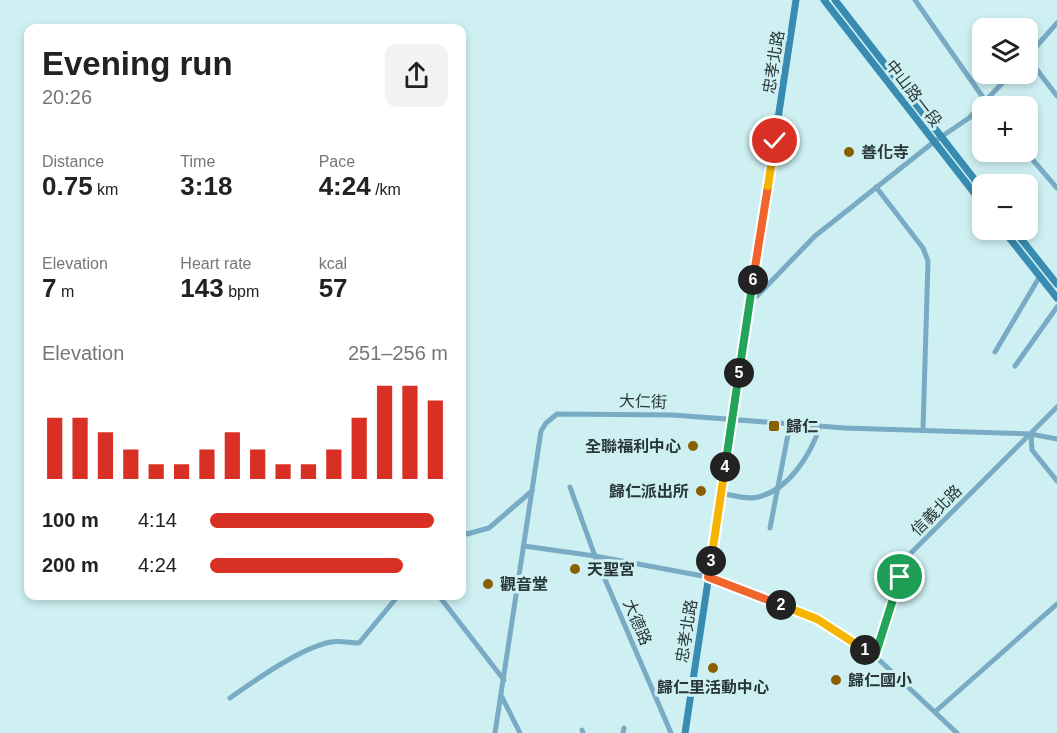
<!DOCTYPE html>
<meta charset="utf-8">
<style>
:root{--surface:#fff;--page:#f2f2f2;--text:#222;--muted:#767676;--accent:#d93025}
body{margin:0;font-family:Arial,"Noto Sans TC",sans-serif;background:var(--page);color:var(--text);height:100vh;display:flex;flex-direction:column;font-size:22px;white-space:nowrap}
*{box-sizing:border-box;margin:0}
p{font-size:20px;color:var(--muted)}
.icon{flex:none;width:33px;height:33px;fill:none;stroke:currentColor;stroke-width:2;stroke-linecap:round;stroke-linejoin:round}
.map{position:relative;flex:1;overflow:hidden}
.drawer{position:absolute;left:24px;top:24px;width:442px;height:576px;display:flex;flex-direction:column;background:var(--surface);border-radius:12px;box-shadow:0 3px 9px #0003}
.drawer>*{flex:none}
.controls{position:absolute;left:972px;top:18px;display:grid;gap:12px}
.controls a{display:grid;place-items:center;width:66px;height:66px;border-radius:12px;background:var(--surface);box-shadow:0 3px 9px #0003;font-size:30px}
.pin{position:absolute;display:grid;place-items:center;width:51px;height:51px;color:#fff;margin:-26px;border:3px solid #fff;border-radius:50%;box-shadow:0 2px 6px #0007}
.km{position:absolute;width:30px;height:30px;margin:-15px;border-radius:50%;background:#222;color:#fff;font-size:16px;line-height:30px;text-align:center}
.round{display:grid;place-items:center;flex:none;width:63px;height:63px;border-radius:12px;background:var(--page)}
.overview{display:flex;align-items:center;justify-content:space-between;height:102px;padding:0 18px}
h1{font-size:33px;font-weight:700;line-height:45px}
.metrics{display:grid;grid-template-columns:repeat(3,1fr);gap:9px;height:102px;padding:6px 18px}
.metrics div{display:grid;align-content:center}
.metrics b{font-size:26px;font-weight:700}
.metrics small{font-size:16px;font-weight:400}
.metrics p{font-size:16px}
.chart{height:168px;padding:12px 18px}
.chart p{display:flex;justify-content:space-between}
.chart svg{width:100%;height:108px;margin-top:6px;stroke:var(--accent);stroke-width:6}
ul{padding:0 18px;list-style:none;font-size:20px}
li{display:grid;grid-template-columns:96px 72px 1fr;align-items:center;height:45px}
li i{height:15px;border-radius:8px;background:var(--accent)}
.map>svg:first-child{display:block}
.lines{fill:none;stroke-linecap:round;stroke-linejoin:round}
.minor{stroke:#79abc5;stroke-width:5}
.secondary{stroke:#388cb1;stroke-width:7}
.split-1-casing{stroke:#fff;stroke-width:12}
.split-2-casing{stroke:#fff;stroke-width:12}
.split-3-casing{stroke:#fff;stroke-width:12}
.split-4-casing{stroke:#fff;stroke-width:12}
.split-5-casing{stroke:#fff;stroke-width:12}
.split-6-casing{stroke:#fff;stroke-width:12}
.split-7-casing{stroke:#fff;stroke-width:12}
.split-8-casing{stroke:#fff;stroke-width:12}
.split-1{stroke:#22a559;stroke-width:8}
.split-2{stroke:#f5b400;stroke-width:8}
.split-3{stroke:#f0652b;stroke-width:8}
.split-4{stroke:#f5b400;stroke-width:8}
.split-5{stroke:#22a559;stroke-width:8}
.split-6{stroke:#22a559;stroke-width:8}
.split-7{stroke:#f0652b;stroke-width:8}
.split-8{stroke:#f5b400;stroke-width:8}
.poi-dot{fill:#886000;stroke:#cff0f3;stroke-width:2}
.labels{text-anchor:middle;stroke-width:6;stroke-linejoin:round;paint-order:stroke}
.street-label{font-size:16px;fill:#2a3738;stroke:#cff0f3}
.poi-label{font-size:16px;font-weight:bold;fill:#2a3738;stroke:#cff0f3;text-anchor:start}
</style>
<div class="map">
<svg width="1057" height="733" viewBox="0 0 1057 733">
<rect width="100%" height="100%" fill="#cff0f3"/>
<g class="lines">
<g class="minor">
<path d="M915 0 989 106"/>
<path d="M1028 56 1057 23"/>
<path d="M1028 58 1057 96"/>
<path d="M1026 152 1057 188"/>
<path d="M876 187 923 248 928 261 923 429"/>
<path d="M750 299 757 296 815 236 935 141 969 118 1011 74"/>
<path d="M995 352 1040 276"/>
<path d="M1015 366 1057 307"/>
<path d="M1031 434 1032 450 1057 481"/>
<path d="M570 487 595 556 671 733"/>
<path d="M721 493C732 495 747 500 758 497 789 490 811 454 820 426"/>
<path d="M770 528 790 424"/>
<path d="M462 531 467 534 489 528 532 491"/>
<path d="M524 546 595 556 708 577 817 619 875 656 957 733"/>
<path d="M439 596 504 680"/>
<path d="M875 656 902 562 1057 407"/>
<path d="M502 697 520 733"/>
<path d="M230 698C254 681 302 647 331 642 340 640 350 643 359 643L398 596"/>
<path d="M936 711 1057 604"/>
<path d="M582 730 583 733"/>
<path d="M495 733 541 431 546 423 557 414 673 415 845 428 1031 434 1057 439"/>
<path d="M623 733 624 728"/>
</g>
<g class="secondary">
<path d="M824 0 982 203"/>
<path d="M835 0 982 189"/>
<path d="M1003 230 1057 298"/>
<path d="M1014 230 1057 284"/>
<path d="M685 733 796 0"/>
</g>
</g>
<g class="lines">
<defs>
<path id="split-1" d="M865 650 875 656 900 577"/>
<path id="split-2" d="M781 605 817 619 865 650"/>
<path id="split-3" d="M711 561 708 577 781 605"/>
<path id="split-4" d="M711 561 725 467"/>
<path id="split-5" d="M725 467 739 373"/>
<path id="split-6" d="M739 373 753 280"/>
<path id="split-7" d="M753 280 768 186"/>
<path id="split-8" d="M768 186 775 141"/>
</defs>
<use href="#split-1" class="split-1-casing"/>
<use href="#split-2" class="split-2-casing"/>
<use href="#split-3" class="split-3-casing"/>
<use href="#split-4" class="split-4-casing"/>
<use href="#split-5" class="split-5-casing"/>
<use href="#split-6" class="split-6-casing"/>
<use href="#split-7" class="split-7-casing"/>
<use href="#split-8" class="split-8-casing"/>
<use href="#split-1" class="split-1"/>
<use href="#split-2" class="split-2"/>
<use href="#split-3" class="split-3"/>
<use href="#split-4" class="split-4"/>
<use href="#split-5" class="split-5"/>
<use href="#split-6" class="split-6"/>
<use href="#split-7" class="split-7"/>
<use href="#split-8" class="split-8"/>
</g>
<g class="poi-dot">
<circle cx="849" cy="152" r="6"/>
<rect x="768" y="420" width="12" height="12" rx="3"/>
<circle cx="693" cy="446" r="6"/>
<circle cx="701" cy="491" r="6"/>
<circle cx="575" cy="569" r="6"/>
<circle cx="488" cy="584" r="6"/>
<circle cx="713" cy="668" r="6"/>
<circle cx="836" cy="680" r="6"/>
</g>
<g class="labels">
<g class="street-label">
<text transform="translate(773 62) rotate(-81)" y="6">忠孝北路</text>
<text transform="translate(914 93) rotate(52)" y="6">中山路一段</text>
<text transform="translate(643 401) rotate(2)" y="6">大仁街</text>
<text transform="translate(936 510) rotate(-45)" y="6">信義北路</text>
<text transform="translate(638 622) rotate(67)" y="6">大德路</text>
<text transform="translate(686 631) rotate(-81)" y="6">忠孝北路</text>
</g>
<g class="poi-label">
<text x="861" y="158">善化寺</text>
<text x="786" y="432">歸仁</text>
<text x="681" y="452" text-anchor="end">全聯福利中心</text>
<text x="689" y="497" text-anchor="end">歸仁派出所</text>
<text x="587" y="575">天聖宮</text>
<text x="500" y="590">觀音堂</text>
<text x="848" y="686">歸仁國小</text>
<text x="713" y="693" text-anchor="middle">歸仁里活動中心</text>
</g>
</g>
</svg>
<div class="controls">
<a><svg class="icon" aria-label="layers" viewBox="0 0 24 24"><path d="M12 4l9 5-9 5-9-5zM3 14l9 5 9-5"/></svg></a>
<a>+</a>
<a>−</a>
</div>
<div class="pin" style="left:900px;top:577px;background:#1e9e55"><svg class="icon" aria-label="arrive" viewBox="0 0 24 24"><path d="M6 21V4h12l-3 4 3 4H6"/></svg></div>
<div class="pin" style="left:775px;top:141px;background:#d93025"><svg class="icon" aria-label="check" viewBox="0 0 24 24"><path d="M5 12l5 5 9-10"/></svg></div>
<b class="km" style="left:865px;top:650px">1</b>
<b class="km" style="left:781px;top:605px">2</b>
<b class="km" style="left:711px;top:561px">3</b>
<b class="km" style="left:725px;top:467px">4</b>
<b class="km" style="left:739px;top:373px">5</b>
<b class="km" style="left:753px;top:280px">6</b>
<section class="drawer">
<div class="overview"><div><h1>Evening run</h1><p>20:26</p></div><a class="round"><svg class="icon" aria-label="share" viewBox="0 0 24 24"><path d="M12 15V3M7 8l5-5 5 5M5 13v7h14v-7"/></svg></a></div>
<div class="metrics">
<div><p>Distance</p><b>0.75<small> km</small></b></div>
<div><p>Time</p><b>3:18</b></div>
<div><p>Pace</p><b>4:24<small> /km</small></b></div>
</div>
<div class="metrics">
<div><p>Elevation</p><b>7<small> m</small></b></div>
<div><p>Heart rate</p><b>143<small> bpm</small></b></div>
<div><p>kcal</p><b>57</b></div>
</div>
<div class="chart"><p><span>Elevation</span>251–256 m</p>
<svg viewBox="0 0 160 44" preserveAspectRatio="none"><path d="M5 44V19M15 44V19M25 44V25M35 44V32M45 44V38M55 44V38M65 44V32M75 44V25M85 44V32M95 44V38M105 44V38M115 44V32M125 44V19M135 44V6M145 44V6M155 44V12"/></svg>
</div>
<ul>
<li><b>100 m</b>4:14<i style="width:94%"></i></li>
<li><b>200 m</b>4:24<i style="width:81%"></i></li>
</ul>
</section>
</div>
